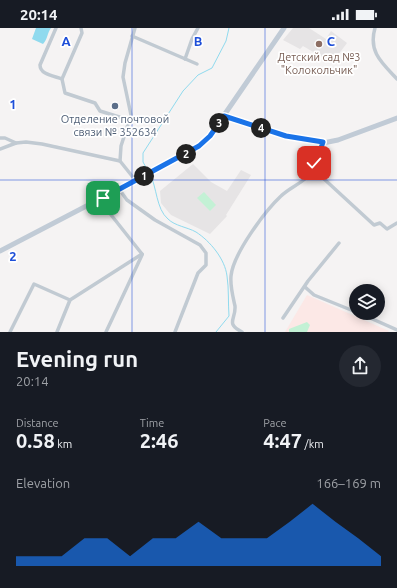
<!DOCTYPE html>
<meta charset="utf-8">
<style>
:root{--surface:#171b24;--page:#242831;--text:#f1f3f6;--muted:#9ea1a6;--accent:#1a73e8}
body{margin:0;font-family:Ubuntu,sans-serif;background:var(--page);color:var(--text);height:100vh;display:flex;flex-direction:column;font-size:15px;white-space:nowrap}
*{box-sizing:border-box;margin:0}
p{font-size:13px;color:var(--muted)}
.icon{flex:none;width:22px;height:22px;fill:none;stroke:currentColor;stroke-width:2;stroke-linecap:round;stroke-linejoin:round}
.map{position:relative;height:304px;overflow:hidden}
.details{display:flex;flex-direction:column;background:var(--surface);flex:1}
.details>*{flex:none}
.controls{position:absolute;left:349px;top:256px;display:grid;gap:8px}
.controls a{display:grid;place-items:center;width:36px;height:36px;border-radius:50%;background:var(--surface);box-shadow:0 2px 10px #0003;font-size:20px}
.pin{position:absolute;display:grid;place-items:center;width:34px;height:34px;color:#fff;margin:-17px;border-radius:8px;box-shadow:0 2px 6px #0006}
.km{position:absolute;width:20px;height:20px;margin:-10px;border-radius:50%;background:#222;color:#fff;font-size:11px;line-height:20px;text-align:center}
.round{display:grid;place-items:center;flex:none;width:42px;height:42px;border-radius:21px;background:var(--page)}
.headline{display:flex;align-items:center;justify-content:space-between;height:68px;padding:0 16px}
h1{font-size:22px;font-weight:700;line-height:30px}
.stats{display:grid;grid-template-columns:repeat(3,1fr);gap:6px;height:68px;padding:4px 16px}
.stats div{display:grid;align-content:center}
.stats b{font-size:20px;font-weight:700}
.stats small{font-size:11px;font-weight:400}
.stats p{font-size:11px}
.chart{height:112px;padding:8px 16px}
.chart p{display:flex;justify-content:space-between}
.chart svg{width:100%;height:72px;margin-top:4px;fill:var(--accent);opacity:.7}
.status{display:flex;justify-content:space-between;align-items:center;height:28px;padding:0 20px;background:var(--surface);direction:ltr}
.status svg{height:11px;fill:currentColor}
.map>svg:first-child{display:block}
.education{fill:#e6e4e5}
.medical{fill:#fce8e6}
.green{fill:#c3f1d5}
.water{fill:#90daee}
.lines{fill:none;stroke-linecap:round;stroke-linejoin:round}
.stream{stroke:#90daee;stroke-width:1}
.street{stroke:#c1cad2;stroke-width:3.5}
.secondary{stroke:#c1cbd6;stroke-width:5}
.route-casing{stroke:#fff;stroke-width:8}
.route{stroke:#1a73e8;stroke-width:5}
.grid{fill:none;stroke:#1d4ed8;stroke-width:1;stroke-opacity:0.55}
.education-dot{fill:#8d6e63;stroke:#fff;stroke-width:1.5}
.service-dot{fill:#5c6f8a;stroke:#fff;stroke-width:1.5}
.labels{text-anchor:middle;stroke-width:3.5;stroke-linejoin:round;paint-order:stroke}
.education-label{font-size:11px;fill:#785e54;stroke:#fff}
.service-label{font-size:11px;fill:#4e5e75;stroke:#fff}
.grid-label{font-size:13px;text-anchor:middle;font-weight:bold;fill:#1d4ed8;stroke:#fff;stroke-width:3.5;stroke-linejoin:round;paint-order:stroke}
</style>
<div class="status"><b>20:14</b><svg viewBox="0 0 49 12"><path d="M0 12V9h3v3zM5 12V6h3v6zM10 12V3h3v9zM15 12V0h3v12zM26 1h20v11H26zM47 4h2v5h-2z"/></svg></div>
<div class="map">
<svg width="397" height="304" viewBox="0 0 397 304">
<rect width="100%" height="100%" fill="#f5f3f3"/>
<g class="education">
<path d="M293 0H309L326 11 331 3 347 15 332 35 303 18 300 21 283 12Z"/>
<path d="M193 136 211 154 227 163 241 142 251 147 226 187 227 188 210 206 171 187 161 175 160 163Z"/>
</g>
<path class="medical" d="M307 267 389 303 388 304H285Z"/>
<g class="green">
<path d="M204 164 216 177 210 183 197 170Z"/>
<path d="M307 294 310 297 307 304H289V301Z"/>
</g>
<path class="water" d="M36 0H51C47 5 48 11 43 16L32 11Z"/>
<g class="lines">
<g class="stream">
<path d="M148 143 143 134V125L183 63 198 47 212 40 226 13 229 0"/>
<path d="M150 146C157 159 156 181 168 191 175 198 187 199 196 204 210 213 225 231 227 248 229 261 228 275 229 288L216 304"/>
</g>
<g class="street">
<path d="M56 0 40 37C40 47 55 48 62 51L82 5 81 0"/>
<path d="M375 0C368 24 382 35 397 51"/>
<path d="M132 8 197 36"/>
<path d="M185 31 192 11 198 0"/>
<path d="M62 51 65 65 95 75 100 83 129 92"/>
<path d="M0 110H5L16 115"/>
<path d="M0 121 16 115 26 114 42 116 120 133 136 153"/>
<path d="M120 133 121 118 131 87 123 49 125 35 135 0"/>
<path d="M314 135 323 150 374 197 380 195 387 201 397 195"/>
<path d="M119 161 127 172 155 192 200 217 206 225V237L198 245 175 304"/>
<path d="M103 170 108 183 142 226"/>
<path d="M305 259 314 267 356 284"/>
<path d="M359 285 397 302"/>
<path d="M283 290 308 253 339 215"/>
<path d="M10 304 34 256 70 272"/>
<path d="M57 304 70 272 142 226"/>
<path d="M106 304 142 227"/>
<path d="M242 304C225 295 236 292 235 278 233 269 230 258 231 248 233 226 265 183 281 168 288 161 298 157 306 150 312 145 321 123 323 115"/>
</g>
<g class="secondary">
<path d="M224 88 286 108 323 115 338 112 397 90"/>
<path d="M0 223 119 161 199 118 210 108 218 96 284 0"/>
</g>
</g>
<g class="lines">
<defs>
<path id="route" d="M103 170 199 118 210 108 224 88 286 108 323 114 319 126 314 135"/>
</defs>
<use href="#route" class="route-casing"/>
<use href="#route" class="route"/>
</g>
<path class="grid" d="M132 0V304M265 0V304M0 152H397"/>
<circle class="education-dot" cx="319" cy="16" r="4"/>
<circle class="service-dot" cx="115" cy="78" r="4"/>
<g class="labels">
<g class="education-label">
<text x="319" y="33">Детский сад №3<tspan x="319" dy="13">"Колокольчик"</tspan></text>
</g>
<g class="service-label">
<text x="115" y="95">Отделение почтовой<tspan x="115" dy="13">связи № 352634</tspan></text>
</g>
</g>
<g class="grid-label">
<text x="66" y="18">A</text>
<text x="198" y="18">B</text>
<text x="331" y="18">C</text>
<text x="13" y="81">1</text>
<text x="13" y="233">2</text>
</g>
</svg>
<div class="controls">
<a><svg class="icon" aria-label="layers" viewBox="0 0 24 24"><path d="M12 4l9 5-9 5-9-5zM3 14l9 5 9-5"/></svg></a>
</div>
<div class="pin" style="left:103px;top:170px;background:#1e9e55"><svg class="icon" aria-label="arrive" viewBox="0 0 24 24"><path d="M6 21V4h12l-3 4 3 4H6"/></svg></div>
<div class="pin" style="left:314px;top:135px;background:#d93025"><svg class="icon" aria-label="check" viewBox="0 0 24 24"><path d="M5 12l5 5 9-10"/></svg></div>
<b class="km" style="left:144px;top:148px">1</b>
<b class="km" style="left:186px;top:126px">2</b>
<b class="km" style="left:219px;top:95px">3</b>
<b class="km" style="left:261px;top:100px">4</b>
</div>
<section class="details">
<div class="headline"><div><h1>Evening run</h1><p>20:14</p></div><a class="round"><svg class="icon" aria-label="share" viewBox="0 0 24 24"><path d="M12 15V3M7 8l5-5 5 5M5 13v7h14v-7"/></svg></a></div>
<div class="stats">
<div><p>Distance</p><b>0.58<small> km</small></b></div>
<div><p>Time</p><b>2:46</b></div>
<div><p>Pace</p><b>4:47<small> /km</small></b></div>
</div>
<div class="chart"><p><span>Elevation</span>166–169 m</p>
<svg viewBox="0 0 160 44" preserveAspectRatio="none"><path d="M0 44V38L10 38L20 38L30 27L40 27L50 38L60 27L70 27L80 17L90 27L100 27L110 27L120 17L130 6L140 17L150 27L160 38V44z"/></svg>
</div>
</section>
